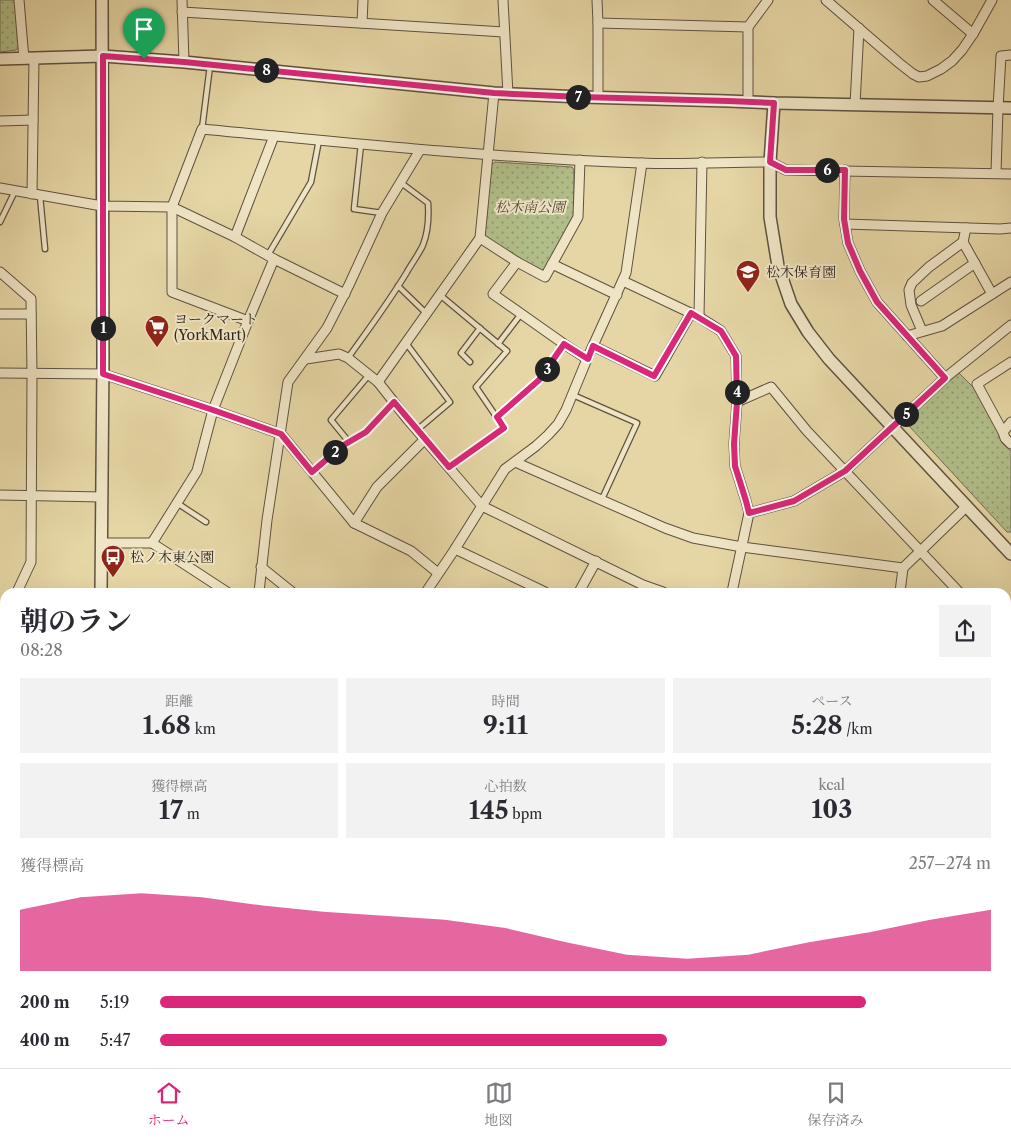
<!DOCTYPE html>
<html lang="ja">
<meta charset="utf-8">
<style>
:root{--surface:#fff;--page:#f2f2f3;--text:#2b2b33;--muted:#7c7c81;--line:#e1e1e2;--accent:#db2777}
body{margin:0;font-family:"Libre Caslon Text","Noto Serif JP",serif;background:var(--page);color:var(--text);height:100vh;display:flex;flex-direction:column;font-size:19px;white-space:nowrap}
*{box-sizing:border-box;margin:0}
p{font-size:16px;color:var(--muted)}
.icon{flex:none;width:28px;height:28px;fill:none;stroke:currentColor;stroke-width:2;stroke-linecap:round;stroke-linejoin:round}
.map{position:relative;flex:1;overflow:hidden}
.side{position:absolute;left:0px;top:588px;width:1011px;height:481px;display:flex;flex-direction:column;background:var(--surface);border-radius:15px 15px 0 0;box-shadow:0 5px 20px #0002}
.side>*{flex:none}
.pin{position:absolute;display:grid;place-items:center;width:42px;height:42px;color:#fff;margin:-51px -21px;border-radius:50% 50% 50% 0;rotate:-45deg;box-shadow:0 0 5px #0007}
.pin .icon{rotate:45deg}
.km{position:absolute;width:25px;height:25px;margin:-12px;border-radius:50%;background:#222;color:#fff;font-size:14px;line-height:25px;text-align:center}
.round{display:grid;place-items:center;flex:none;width:52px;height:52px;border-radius:0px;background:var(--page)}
.head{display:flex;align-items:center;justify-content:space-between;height:85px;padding:0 20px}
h1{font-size:28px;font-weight:700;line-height:38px}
.figures{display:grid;grid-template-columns:repeat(3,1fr);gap:8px;height:85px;padding:5px 20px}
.figures div{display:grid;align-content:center;border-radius:0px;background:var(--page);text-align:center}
.figures b{font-size:25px;font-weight:700}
.figures small{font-size:14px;font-weight:400}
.figures p{font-size:14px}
.chart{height:140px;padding:10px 20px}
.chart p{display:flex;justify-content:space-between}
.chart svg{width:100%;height:90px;margin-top:5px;fill:var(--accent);opacity:.7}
ul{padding:0 20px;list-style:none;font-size:16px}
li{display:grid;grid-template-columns:80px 60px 1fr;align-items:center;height:38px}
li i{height:12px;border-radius:6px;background:var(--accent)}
.menu{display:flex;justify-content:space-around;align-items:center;height:70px;border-top:1px solid var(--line);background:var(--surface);font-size:14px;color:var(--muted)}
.menu a{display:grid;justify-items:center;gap:2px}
.menu .selected{color:var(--accent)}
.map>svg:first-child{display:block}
.cemetery{fill:url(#cemetery-stones);stroke:#707254}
.park{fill:url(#park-dots);stroke:#707254}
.water{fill:url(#water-waves);stroke:#6f7d76}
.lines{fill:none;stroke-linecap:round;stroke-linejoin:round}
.service-casing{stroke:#5e5240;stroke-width:7}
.minor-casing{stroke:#5e5240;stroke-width:11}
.tertiary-casing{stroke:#5e5240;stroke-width:14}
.path{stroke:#30261e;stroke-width:2;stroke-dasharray:4 2.5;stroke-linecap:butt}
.service{stroke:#efe4c4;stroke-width:4.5}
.minor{stroke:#efe4c4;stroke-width:9}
.tertiary{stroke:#efe4c4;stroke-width:11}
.route-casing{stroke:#fff;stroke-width:10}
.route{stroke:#db2777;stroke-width:6}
.labels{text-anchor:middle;stroke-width:4;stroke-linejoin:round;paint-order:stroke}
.park-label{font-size:14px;font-style:italic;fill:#504c39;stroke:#efe4c4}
.poi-label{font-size:14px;fill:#30261e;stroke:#efe4c4;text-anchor:start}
</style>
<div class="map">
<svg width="1011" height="1068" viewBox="0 0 1011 1068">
<defs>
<pattern id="cemetery-stones" width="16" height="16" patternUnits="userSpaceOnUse" patternTransform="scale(1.25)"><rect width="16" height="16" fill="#b1be89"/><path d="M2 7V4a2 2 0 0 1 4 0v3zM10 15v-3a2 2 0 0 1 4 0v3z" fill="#909a6f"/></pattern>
<pattern id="park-dots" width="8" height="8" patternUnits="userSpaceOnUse" patternTransform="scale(1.25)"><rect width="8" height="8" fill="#b1be89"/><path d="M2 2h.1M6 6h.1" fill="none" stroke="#909a6f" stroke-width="1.8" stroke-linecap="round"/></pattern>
<pattern id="water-waves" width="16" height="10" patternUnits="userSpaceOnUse" patternTransform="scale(1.25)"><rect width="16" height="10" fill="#99b7b0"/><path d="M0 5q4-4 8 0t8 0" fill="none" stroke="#7d958f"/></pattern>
</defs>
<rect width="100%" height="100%" fill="#e6d6a5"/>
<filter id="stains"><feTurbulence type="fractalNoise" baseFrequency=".004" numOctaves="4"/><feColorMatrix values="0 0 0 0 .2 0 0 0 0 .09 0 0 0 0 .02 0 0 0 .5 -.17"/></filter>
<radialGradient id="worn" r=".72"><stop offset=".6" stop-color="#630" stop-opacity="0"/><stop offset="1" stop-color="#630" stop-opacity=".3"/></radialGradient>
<path class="cemetery" d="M1006 939 1011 944V968L1006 970Z"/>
<g class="park">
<path d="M0 0H16L19 47 16 50 0 52Z"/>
<path d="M495 162 572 167 574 170V219L546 268 540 271 486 239 484 235 490 166Z"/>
<path d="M958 372 975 389 997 429 1002 443 1011 451V532H1007L910 427 906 420Z"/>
<path d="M1006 780H1011V812L1009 832 1006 833Z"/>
</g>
<path class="water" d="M1011 602V673H1010L1006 655V604Z"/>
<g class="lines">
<defs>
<g id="service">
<path d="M202 129 210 66"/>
<path d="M361 144 354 209 382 213"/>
<path d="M40 196 45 249"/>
<path d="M0 222 15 191"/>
<path d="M268 255 311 182 319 140"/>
<path d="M398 286 427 314"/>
<path d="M440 295 507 351 476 387 504 428 449 467"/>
<path d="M406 343 450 402 417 430"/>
<path d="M498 344 521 314"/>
<path d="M348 358C368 330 389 302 407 272 412 263 419 254 423 245 428 232 429 217 428 203L400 182"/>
<path d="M470 362 461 353 480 328"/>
<path d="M573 395 637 423 602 499"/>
<path d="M497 417 539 380 564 344"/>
<path d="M349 442 331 420 369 375"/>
<path d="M312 472 342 446 366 432 394 403"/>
<path d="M177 503 206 522"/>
</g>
<g id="minor">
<path d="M19 0 24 59"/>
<path d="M182 0 184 62"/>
<path d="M503 0 508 94"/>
<path d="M597 0 598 23V98"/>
<path d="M826 0 899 63 913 74 919 77 927 76 941 69 952 61 962 50 973 34 992 0"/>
<path d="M933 0 973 34"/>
<path d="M182 12 504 32"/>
<path d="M362 23 363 0"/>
<path d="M598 23 748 27 768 0"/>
<path d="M748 102V27"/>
<path d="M855 105 859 28"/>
<path d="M0 121 33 120"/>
<path d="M845 170 844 219 848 243 860 271 877 302 945 378 1011 325"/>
<path d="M996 173 998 108 1001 56 1011 55"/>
<path d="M0 188 102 206 172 207 235 237 274 259 345 294"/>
<path d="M32 194 34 58"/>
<path d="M845 224 1000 229 1011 228"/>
<path d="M966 228 963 242 992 294"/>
<path d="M235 237 274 136"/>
<path d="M480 238 517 262 545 277 578 217 580 160"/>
<path d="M517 262 493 294 564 344 587 359"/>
<path d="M552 264 617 295"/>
<path d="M0 272 31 299 32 374 31 562 17 592"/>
<path d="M623 281 699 317 721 331 736 356 737 402 734 444 735 466 746 501 749 513 732 592"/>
<path d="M921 301 975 263"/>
<path d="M0 314H31"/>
<path d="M699 317 702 162"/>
<path d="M248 321 172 292V207L202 129C348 143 494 158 640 163 683 165 727 162 770 162L786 170 1011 174"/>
<path d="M922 331 911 305 909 290 912 283 929 267 963 242"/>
<path d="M907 336 942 326 1011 282"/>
<path d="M593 346 655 376 691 313"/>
<path d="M306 359 339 354 348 358 378 382 408 420 482 506 643 585 663 592"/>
<path d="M1011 362 977 384 1003 432 1005 438 1011 444"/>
<path d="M0 373 103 374 213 410 281 434 354 523 411 551 438 573"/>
<path d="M378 382 480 238 494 93"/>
<path d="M737 402 771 387 807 431 959 592"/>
<path d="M1003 432 1011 422"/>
<path d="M515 462 665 528 693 538 742 547 903 568"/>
<path d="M0 495 102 497"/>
<path d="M749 513 794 501 845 471 945 378"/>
<path d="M354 523 377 487 425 439"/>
<path d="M101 543H152L227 592"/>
<path d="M152 543 197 471 213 410 248 321 274 259"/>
<path d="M455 549 545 592"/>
<path d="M261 567 292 592"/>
<path d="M259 592 267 520 288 382 327 328 349 285 382 213 420 150"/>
<path d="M426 592 455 549 505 469 536 446 548 435 558 424 566 410 587 359 626 273 642 163"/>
<path d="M579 592 596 561"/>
<path d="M900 592 903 568 967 506"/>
<path d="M0 732H5"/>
<path d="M0 873 5 872"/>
<path d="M1006 930 1011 936"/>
<path d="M0 959H5"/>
<path d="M1006 973 1011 971"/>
<path d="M1006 988 1011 978"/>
<path d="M0 1014H5"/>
<path d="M204 1064V1068"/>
<path d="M285 1064 289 1068"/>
<path d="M756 1064 762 1068"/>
<path d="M866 1064 869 1068"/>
<path d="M28 1068V1064"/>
<path d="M322 1068 323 1064"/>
<path d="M359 1068 360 1064"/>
<path d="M380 1068 381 1064"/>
<path d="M423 1068 424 1064"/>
<path d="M651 1068 654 1064"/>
<path d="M781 1068 785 1064"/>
<path d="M967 1068 969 1064"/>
</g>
<g id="tertiary">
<path d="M0 59 103 56 184 62 494 93 582 97 728 101 774 103 1011 108"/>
<path d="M774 103 770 162V217L778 266 791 304 808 332 829 359 1011 554"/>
<path d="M101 592 103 360 102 0"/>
<path d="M0 665H5"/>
<path d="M1006 762 1011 763"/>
<path d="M100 1068V1064"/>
</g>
</defs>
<use href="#service" class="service-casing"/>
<use href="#minor" class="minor-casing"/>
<use href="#tertiary" class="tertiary-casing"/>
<path class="path" d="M721 1068 727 1064"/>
<use href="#service" class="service"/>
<use href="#minor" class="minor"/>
<use href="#tertiary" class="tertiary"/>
</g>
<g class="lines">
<defs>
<path id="route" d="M103 56 184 62 494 93 582 97 728 101 774 103 770 162 786 170H845L844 219 848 243 860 271 877 302 945 378 845 471 794 501 749 513 746 501 735 466 734 444 737 402 736 356 721 331 691 313 654 376 593 346 588 359 564 344 539 380 497 417 504 428 449 467 394 402 366 432 342 446 312 472 281 434 213 410 103 374Z"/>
</defs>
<use href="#route" class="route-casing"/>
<use href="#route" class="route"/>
</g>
<defs>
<symbol id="school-pin" viewBox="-11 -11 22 30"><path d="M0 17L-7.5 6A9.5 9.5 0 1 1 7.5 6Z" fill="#8f2418" stroke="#efe4c4"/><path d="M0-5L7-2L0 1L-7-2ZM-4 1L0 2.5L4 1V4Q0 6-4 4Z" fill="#fff"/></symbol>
<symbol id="supermarket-pin" viewBox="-11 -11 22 30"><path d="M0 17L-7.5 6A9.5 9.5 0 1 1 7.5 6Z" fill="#8f2418" stroke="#efe4c4"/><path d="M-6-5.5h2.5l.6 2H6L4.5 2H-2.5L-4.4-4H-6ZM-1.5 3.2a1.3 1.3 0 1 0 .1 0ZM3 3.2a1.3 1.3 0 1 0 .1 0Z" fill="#fff"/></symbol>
<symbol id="bus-pin" viewBox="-11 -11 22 30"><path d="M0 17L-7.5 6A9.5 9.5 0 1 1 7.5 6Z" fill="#8f2418" stroke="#efe4c4"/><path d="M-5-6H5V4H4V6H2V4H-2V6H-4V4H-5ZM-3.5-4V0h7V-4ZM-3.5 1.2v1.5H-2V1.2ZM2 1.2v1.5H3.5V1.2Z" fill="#fff"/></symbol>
</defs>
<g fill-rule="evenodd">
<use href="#school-pin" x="734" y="258" width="28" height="38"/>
<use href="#supermarket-pin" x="143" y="313" width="28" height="38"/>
<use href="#bus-pin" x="99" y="543" width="28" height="38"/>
</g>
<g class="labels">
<g class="park-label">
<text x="530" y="212">松木南公園</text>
</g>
<g class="poi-label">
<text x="766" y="277">松木保育園</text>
<text x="174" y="324">ヨークマート<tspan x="174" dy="16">(YorkMart)</tspan></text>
<text x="130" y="562">松ノ木東公園</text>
</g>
</g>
<rect width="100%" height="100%" filter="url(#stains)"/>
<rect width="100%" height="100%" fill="url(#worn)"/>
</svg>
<div class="pin" style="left:144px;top:59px;background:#1e9e55"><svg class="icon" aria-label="arrive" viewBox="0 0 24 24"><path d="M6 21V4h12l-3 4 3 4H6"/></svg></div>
<b class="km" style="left:103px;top:328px">1</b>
<b class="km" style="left:335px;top:452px">2</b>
<b class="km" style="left:547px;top:369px">3</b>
<b class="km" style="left:737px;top:392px">4</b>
<b class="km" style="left:906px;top:414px">5</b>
<b class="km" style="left:827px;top:170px">6</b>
<b class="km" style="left:578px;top:97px">7</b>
<b class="km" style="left:266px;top:70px">8</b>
<section class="side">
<div class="head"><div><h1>朝のラン</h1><p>08:28</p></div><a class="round"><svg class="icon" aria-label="share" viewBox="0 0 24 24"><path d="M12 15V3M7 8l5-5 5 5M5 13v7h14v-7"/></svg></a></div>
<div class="figures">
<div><p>距離</p><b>1.68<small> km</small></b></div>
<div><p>時間</p><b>9:11</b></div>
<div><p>ペース</p><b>5:28<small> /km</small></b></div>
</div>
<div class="figures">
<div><p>獲得標高</p><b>17<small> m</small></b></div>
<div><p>心拍数</p><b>145<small> bpm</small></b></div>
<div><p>kcal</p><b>103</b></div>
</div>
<div class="chart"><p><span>獲得標高</span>257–274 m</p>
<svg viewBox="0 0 160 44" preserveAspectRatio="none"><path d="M0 44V14L10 8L20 6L30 8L40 12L50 15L60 17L70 19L80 23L90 30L100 36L110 38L120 36L130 30L140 25L150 19L160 14V44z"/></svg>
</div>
<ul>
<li><b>200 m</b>5:19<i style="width:85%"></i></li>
<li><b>400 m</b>5:47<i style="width:61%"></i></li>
</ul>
</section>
</div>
<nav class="menu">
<a class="selected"><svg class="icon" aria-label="home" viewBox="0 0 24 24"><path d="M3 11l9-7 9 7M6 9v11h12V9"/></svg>ホーム</a>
<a><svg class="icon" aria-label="map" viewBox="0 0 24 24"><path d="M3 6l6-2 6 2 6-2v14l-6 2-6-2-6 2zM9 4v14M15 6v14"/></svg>地図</a>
<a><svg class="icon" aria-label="saved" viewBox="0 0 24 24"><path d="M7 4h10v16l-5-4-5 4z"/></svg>保存済み</a>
</nav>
